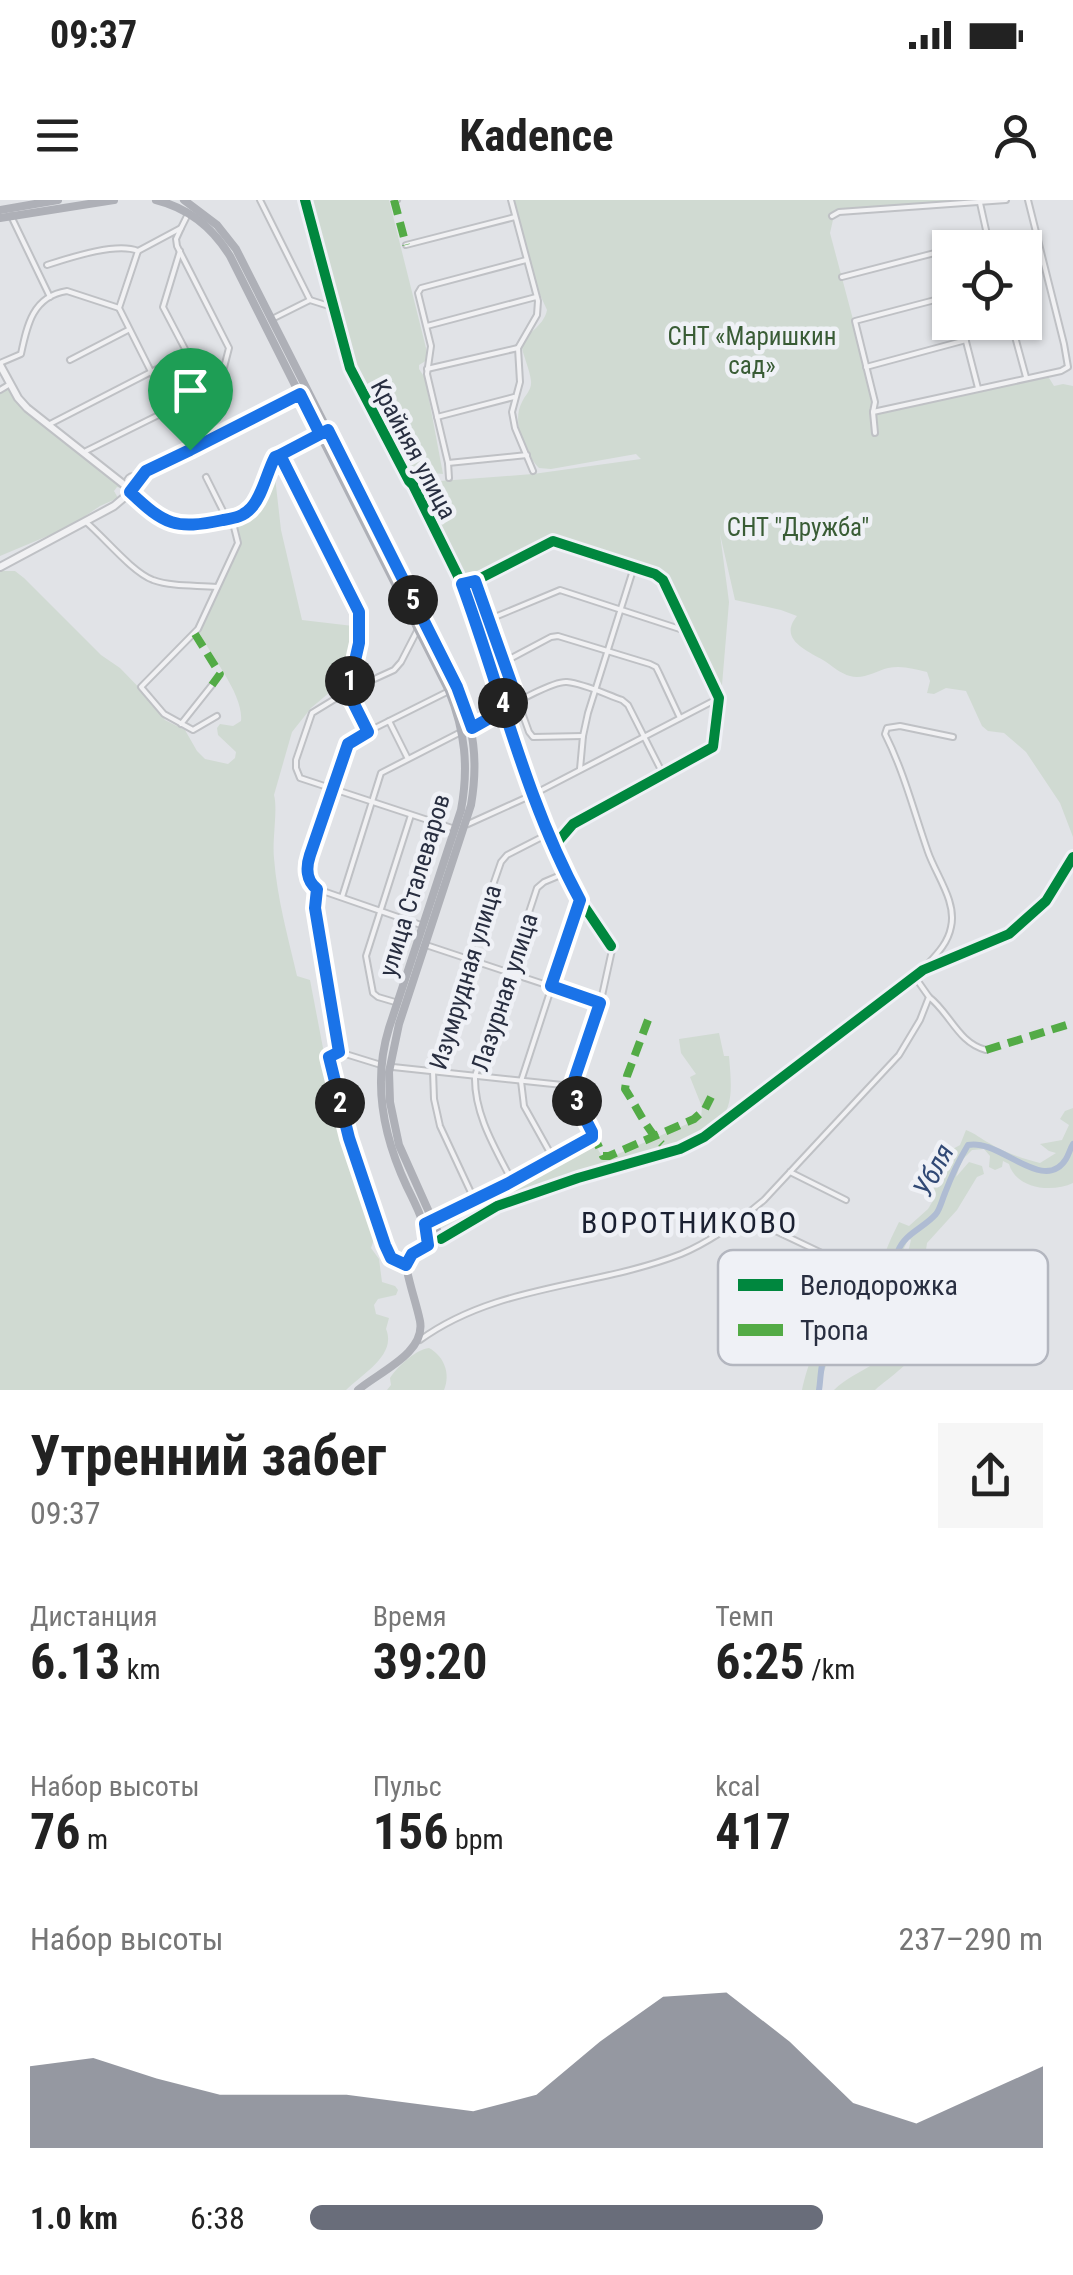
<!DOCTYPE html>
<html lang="ru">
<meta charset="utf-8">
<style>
:root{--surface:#fff;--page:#f6f6f6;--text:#222;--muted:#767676;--accent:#696d7a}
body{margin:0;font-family:"Roboto Condensed",sans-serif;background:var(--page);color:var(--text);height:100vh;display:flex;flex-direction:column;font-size:38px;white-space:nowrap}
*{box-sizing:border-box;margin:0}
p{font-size:32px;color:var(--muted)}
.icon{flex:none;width:55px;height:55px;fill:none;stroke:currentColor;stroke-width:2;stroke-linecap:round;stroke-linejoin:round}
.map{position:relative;height:1190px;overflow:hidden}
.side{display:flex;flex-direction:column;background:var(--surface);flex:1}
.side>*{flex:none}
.buttons{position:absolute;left:932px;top:30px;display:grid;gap:20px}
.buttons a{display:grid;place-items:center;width:110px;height:110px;border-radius:0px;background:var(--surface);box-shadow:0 2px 8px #0004;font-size:50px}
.pin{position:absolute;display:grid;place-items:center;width:85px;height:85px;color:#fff;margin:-102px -42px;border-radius:50% 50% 50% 0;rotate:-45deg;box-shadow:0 0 10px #0007}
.pin .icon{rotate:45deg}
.km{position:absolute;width:50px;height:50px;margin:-25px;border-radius:50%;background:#222;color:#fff;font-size:28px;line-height:50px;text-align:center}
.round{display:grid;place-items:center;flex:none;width:105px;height:105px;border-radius:0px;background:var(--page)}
.headline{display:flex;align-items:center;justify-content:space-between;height:170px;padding:0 30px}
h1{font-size:55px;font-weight:700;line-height:75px}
.figures{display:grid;grid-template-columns:repeat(3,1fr);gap:15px;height:170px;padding:10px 30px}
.figures div{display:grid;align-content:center}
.figures b{font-size:50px;font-weight:700}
.figures small{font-size:28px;font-weight:400}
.figures p{font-size:28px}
.chart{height:280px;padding:20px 30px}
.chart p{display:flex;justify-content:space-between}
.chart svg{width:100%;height:180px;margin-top:10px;fill:var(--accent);opacity:.7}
ul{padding:0 30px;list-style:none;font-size:32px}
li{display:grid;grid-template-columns:160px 120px 1fr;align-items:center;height:75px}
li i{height:25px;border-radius:12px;background:var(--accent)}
.status{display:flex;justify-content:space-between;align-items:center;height:70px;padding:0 50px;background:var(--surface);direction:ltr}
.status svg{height:28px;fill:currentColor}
header{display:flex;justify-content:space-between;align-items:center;height:130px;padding:0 30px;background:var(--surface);font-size:45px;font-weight:700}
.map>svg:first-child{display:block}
.green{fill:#d0dad2}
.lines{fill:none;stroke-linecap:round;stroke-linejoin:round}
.river{stroke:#afbcd3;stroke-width:6}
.minor-casing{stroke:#bfc1c5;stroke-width:8}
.tertiary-casing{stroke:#bfc1c5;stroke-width:10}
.minor{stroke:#f1f1f3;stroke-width:4}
.tertiary{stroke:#f1f1f3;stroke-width:6}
.secondary{stroke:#aeb0b7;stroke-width:8}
.quiet{stroke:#53ab46;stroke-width:8;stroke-dasharray:15 8;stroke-linecap:butt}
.cycleway-casing{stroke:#eff1f6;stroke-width:16}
.cycleway{stroke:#00873e;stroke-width:10}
.route-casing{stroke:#fff;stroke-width:20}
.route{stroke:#1a73e8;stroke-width:12}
.labels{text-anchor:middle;stroke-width:9;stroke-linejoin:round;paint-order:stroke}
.park-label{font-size:25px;fill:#395c35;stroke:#eff1f6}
.street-label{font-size:25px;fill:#282e40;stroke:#eff1f6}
.water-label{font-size:28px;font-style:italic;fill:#314975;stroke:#eff1f6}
.quarter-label{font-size:30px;letter-spacing:2.5px;fill:#1a2031;stroke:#eff1f6}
.key{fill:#eff1f6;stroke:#b3b6bf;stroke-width:2.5}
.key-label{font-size:28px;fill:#282e40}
</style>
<div class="status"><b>09:37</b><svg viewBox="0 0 49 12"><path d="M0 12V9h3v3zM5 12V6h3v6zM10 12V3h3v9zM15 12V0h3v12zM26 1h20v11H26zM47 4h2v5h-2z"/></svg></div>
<header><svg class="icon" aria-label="menu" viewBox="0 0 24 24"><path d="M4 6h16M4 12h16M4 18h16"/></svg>Kadence<svg class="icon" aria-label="person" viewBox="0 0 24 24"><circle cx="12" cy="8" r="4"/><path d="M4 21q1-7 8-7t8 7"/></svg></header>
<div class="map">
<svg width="1073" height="1190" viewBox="0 0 1073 1190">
<rect width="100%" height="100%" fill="#e1e3e7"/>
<g class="green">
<path d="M308 0H389L427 152V160L419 165V169L425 178 443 274 421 272 412 267C350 185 333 97 308 0Z"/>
<path d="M514 0H958L835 11 830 33 875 202 874 211 1046 173 1054 186 1063 184 1073 186V637L1060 603 1026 552 1004 533 988 531 982 526 966 491 946 488 934 494 927 493 930 481 927 472C914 469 902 465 888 468 876 471 863 480 850 476 841 474 831 465 823 460 806 450 778 439 797 416L781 410 735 400 720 334 729 402 722 485 719 491 666 381 658 373 552 339 473 378 466 379 420 286 427 282 533 274 641 259 636 254 551 269 539 268C525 253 511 222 522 202 525 195 532 190 531 181 530 170 523 156 521 143 530 131 544 125 547 110L537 88Z"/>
<path d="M5 188H8L125 289 117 287 114 291 118 298 100 306 69 327 0 356V190Z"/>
<path d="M270 271 275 277 281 330 302 420 353 426 342 482 311 508 292 532 274 595C278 609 272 640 274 658 277 698 288 737 297 776L310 780 340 937 375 1036 371 1048 379 1059 382 1082 395 1086 398 1090 396 1095 378 1099 374 1105 376 1114 389 1118 386 1129C397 1155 362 1174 346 1190H0V371H15L24 378 101 455 120 468 151 500 165 520 185 530 197 551 205 559 228 564 235 558 236 552 218 535 217 528 220 524 233 526 241 521C244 495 211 456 199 432L224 380 239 341 237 319C260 307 259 293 270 271Z"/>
<path d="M719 833 724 856H729C733 902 734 918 691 942L506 1001 462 1026 458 1019 439 1029 436 1022 438 1019 592 939 604 960 701 918 702 907 690 877 696 874 681 853 679 839Z"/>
<path d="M1073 908V983C1052 993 1016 989 1009 964L1003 961 1002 967 995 970 989 967 990 956 984 949 972 950 962 960 956 977 969 962 982 966 984 974 977 977 957 1010 927 1043 923 1070 916 1077 907 1076 906 1060 911 1040 909 1039C895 1062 897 1076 900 1102L904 1104 910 1102 919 1089 930 1093 933 1102C920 1120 928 1124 921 1142 914 1162 891 1176 875 1190H834C857 1168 888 1165 902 1132L892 1129C888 1135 882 1143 875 1146 868 1150 859 1147 851 1148 828 1149 823 1171 820 1190H802C807 1168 814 1141 838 1132 853 1126 871 1132 879 1114 886 1100 881 1081 882 1067 884 1051 892 1037 899 1022L909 1026 928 1009 934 999V985L940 969 951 950 960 945 966 930C976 934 980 938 989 943 1003 952 1024 959 1040 963L1056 953 1049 951 1040 944 1062 940 1069 925 1060 919 1065 911Z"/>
<path d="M429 1148C444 1156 451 1174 444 1190H387L391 1185 390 1178C398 1166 415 1150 429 1148Z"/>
</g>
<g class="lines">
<path class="river" d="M819 1190C821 1179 820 1161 827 1153 847 1133 876 1156 889 1134 905 1108 887 1078 898 1051 905 1033 924 1028 936 1014 940 1009 942 1000 945 993 951 977 959 960 968 945 999 938 1044 995 1066 959 1069 954 1070 949 1073 944"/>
<defs>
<g id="minor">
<path d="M260 0 310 100"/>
<path d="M305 0 350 168 409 281 413 285 462 384 532 595 548 634 580 700 611 746"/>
<path d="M511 0 538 101 537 115 518 148 520 182 512 212 515 228 533 271"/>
<path d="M395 1 397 0"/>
<path d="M980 3 990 48"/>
<path d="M11 16 50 97"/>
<path d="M187 16 181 28 138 51 119 108 190 249"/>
<path d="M832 16 839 12 1006 0"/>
<path d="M406 45 515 17"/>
<path d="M957 48 986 40"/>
<path d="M943 52 950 80"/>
<path d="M47 65C69 58 116 42 138 51"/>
<path d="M842 77 950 49"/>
<path d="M272 119 310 100 332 107"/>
<path d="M961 122 978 188"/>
<path d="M1011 122 1026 177"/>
<path d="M427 126 536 97"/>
<path d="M70 160 128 130"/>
<path d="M0 163 21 154C27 125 33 96 67 91L119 108"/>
<path d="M866 167 966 140"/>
<path d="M427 169 518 148"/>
<path d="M0 190 10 184"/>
<path d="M873 212 1061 171 1068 167 1064 144 1028 0"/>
<path d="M437 217 514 197"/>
<path d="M48 225 184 155 185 149 163 107 180 51"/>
<path d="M875 233 873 212 875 202 855 121 950 96"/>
<path d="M86 251 215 187 221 179 229 148 177 46 176 39 181 28"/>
<path d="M280 255 359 412V443L348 491 368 532"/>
<path d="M448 263 527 255"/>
<path d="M135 276 300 194"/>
<circle cx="133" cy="282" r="6"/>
<path d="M206 277 227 319"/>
<path d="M449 278 448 263 427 174 431 146 418 93 421 88 526 60"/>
<path d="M130 292 153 313 171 322 193 326 235 319 254 305 275 257 320 234"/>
<path d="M86 322C105 338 132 372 153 380 173 387 196 385 217 387"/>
<path d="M475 382 529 532 533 537 583 536"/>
<path d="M462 384 475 381 553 341 655 374 663 380 719 498 713 547 573 624 555 645"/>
<path d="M490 419 560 390 686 431"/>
<path d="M418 429 401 462 394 470 348 491 312 513 296 560V568L300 578 452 628"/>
<path d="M504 462 551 437 558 436 650 464 656 467 659 473 680 518"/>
<path d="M217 516 193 530 164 514 141 487 198 429 238 343 232 319"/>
<path d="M389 521 407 557"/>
<path d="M181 524 212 485"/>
<path d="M472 527C490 518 550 480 567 482 585 484 605 494 622 500L628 505 663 574"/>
<path d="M580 569 583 536 588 513 634 367"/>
<path d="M468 624 532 595 719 498"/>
<path d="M317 689 421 725"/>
<path d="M342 697 381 573 459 533"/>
<path d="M426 745 601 803"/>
<path d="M926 766C937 754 948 743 951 727 957 702 936 675 928 652 914 612 904 572 885 534L887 528 900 526 953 537"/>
<path d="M929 797C950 813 958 843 986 850"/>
<path d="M395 802 378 797 373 793 366 756 411 615"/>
<path d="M339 852 316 719 317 689 310 681 307 664 348 544 359 536 449 491"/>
<path d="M339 852 329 857 349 938 388 1052 396 1062 406 1065"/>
<path d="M339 852 381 865"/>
<path d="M393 867 572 886"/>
<path d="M553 958 524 906 521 881 580 700"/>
<path d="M790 972 846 1000"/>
<path d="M512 981C495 948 474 914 475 876L537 688 544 682 563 674"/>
<path d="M474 999 440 926 434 899 433 871 467 760 501 662 507 655 548 634"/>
<path d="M744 1016 824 1054C835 1068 837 1087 849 1100"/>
<path d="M434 1021 592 937V932L575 897 572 886 598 814 612 750"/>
<path d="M420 1140C497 1084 594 1088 681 1054 712 1041 739 1021 764 1000L899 855 920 820 929 797 915 777"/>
</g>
<g id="tertiary">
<path d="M0 165 18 198 27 208 127 287"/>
<path d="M0 367 114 306 127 295 130 288"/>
<path d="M441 1039 497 1006 578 978 680 949 704 937 923 770 1009 734 1046 701 1073 657"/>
</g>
</defs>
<use href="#minor" class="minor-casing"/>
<use href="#tertiary" class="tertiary-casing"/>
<use href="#minor" class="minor"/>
<use href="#tertiary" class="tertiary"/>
<g class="secondary">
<path d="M156 0C188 8 213 28 230 56L449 491C465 531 469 567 461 610L389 828C372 883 383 936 407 987 417 1007 425 1023 428 1045"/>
<path d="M184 0 217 25 236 49 439 450C467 507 482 541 471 605L399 824 389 872 390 902 399 945 441 1039 412 1054 406 1065C409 1084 416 1102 420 1121 426 1153 379 1172 358 1190"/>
<path d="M0 10 58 0"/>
<path d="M0 18 114 0"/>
</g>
<g class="quiet">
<path d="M394 0 406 45"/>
<path d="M195 434 220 474 212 485"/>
<path d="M648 820 627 876 625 889C637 907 646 929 662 944"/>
<path d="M986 850 1073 823"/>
<path d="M593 934 603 956H609L694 919 705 909 711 897"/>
</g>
<defs>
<g id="cycleway">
<path d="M305 0 350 168 409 281 413 285 462 384 532 595 548 634 580 700 611 746"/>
<path d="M462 384 475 381 553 341 655 374 663 380 719 498 713 547 573 624 554 646"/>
<path d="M441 1039 497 1006 578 978 680 949 704 937 923 770 1009 734 1046 701 1073 657"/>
</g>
</defs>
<use href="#cycleway" class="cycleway-casing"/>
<use href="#cycleway" class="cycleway"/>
</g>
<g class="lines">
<defs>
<path id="route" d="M190 250 300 194 320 234 280 255 359 412V443L348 492 368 532 348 544 310 655C306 667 306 681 317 689L315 708 339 852 329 857 349 938 385 1045 391 1058 406 1065 412 1054 428 1045 425 1024 507 984 592 937V932L574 897 572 886 600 803 551 786 580 700C526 601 501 490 462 384L475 381 518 502 472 528 457 487 328 230 280 255 275 257C267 272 262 297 251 308 243 317 234 318 223 320 175 330 165 325 130 292L146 271 190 250"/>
</defs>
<use href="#route" class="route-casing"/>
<use href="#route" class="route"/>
</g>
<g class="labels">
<g class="park-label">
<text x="752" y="145">СНТ «Маришкин<tspan x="752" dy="29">сад»</tspan></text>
<text x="798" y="336">СНТ "Дружба"</text>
</g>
<g class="street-label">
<text transform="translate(414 249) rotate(62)" y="9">Крайняя улица</text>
<text transform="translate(414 685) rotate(-73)" y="9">улица Сталеваров</text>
<text transform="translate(465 777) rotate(-73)" y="9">Изумрудная улица</text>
<text transform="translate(504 792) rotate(-72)" y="9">Лазурная улица</text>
</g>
<g class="water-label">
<text transform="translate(933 970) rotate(-62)" y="10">Убля</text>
</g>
<g class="quarter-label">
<text x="690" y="1033">ВОРОТНИКОВО</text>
</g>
</g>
<rect x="718" y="1050" width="330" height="115" rx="15" class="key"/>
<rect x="738" y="1079" width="45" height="12" fill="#00873e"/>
<rect x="738" y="1124" width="45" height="12" fill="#53ab46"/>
<g class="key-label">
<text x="800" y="1095">Велодорожка</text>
<text x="800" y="1140">Тропа</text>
</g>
</svg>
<div class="buttons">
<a><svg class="icon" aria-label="locate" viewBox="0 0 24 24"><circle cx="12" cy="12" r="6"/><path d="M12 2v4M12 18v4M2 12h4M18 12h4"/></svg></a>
</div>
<div class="pin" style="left:190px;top:250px;background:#1e9e55"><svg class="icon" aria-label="arrive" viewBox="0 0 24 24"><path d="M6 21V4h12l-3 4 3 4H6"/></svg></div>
<b class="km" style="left:350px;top:481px">1</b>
<b class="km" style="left:340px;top:903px">2</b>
<b class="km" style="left:577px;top:901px">3</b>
<b class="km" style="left:503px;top:503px">4</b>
<b class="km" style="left:413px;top:400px">5</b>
</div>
<section class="side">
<div class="headline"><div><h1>Утренний забег</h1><p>09:37</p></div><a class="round"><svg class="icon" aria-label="share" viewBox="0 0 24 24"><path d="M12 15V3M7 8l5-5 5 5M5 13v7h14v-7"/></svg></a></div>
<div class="figures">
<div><p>Дистанция</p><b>6.13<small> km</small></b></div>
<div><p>Время</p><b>39:20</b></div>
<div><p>Темп</p><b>6:25<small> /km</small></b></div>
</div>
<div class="figures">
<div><p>Набор высоты</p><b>76<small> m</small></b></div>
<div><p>Пульс</p><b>156<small> bpm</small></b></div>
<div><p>kcal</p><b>417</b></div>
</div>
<div class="chart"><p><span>Набор высоты</span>237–290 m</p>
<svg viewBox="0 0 160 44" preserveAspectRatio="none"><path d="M0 44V24L10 22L20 27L30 31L40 31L50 31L60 33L70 35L80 31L90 18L100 7L110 6L120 18L130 33L140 38L150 31L160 24V44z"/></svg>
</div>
<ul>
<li><b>1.0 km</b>6:38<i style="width:70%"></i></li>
</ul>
</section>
